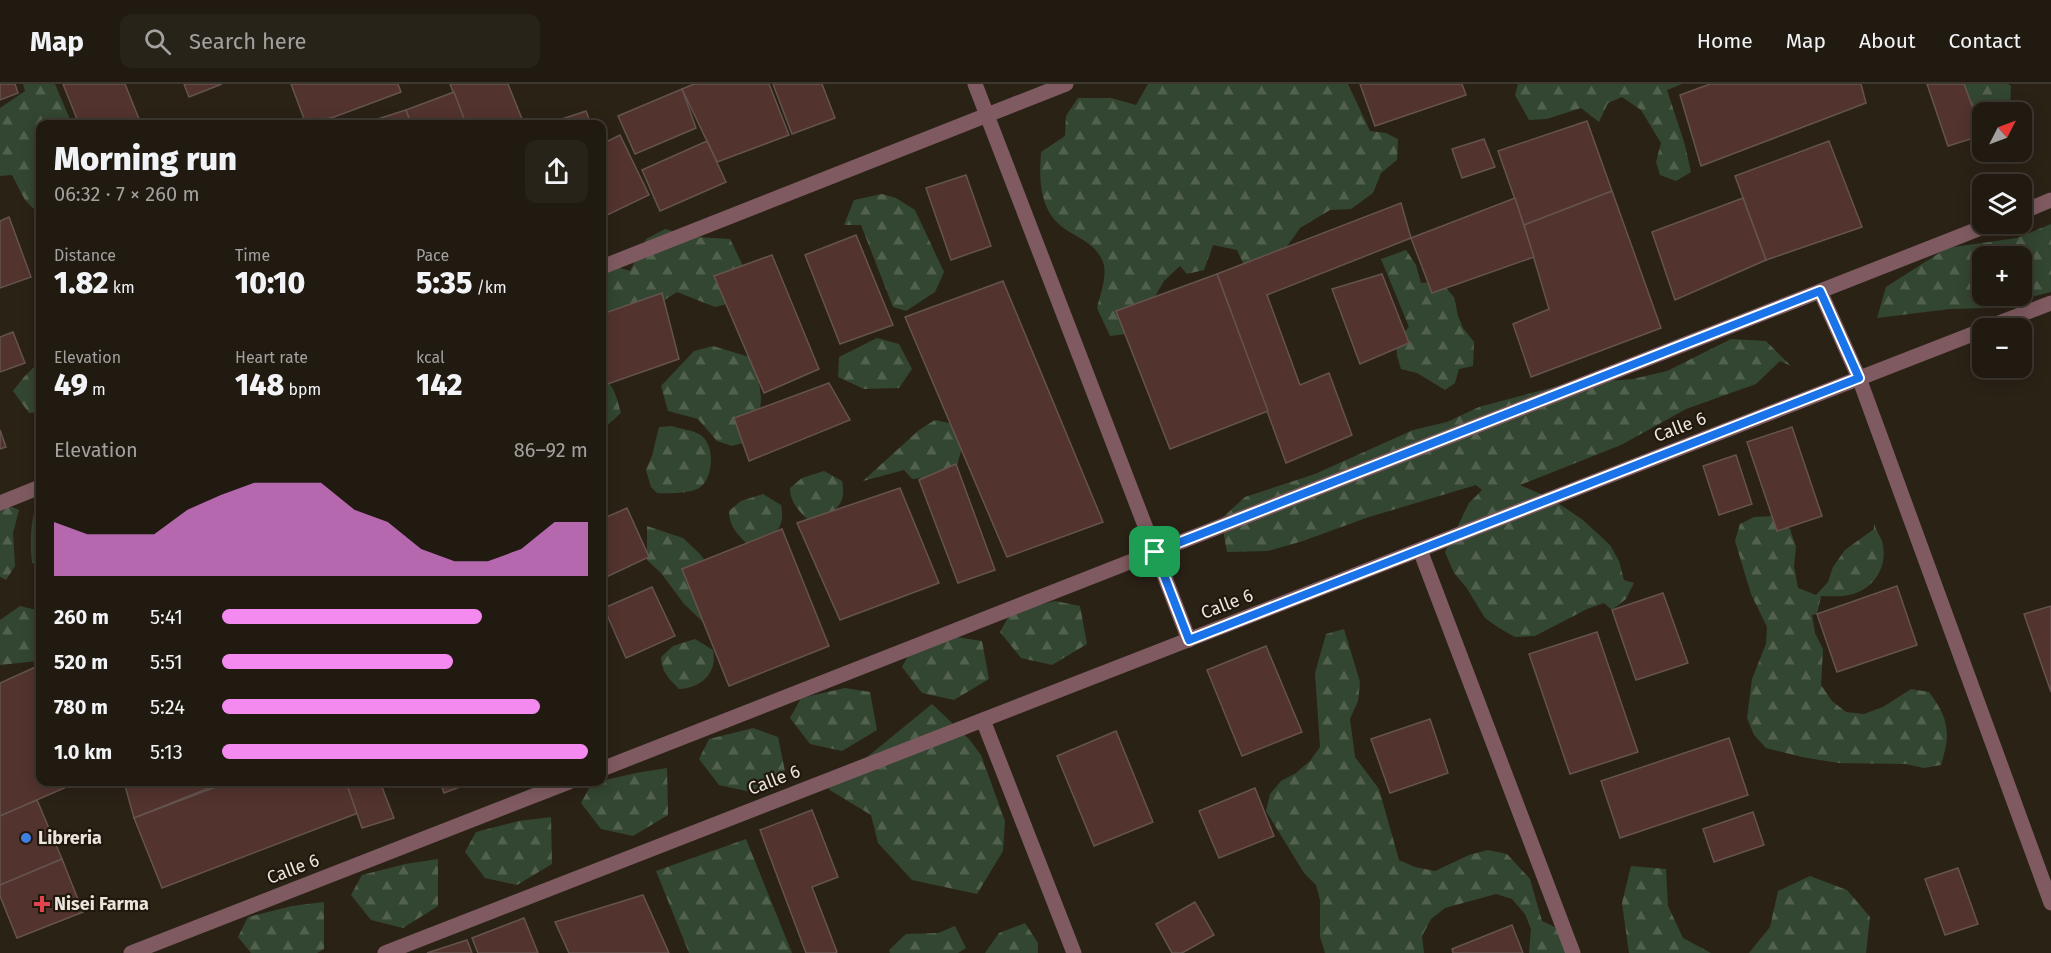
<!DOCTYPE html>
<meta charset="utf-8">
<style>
:root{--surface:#201a10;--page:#282319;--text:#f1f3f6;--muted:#a2a19f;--line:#3d3830;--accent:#f489f0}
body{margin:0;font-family:"Fira Sans",sans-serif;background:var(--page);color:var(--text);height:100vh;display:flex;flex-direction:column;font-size:22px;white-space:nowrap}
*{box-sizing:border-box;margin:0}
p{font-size:20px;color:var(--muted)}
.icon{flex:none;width:33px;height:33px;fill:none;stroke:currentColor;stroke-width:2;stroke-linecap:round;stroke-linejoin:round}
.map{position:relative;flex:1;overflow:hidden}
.drawer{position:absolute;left:36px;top:36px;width:570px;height:666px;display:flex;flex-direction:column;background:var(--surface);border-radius:12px;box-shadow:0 3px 15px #0003,0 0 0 2px var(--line)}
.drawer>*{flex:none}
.needle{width:39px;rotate:48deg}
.fabs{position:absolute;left:1972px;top:18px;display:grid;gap:12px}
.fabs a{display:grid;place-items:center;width:60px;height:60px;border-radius:12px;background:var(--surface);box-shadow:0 3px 15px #0003,0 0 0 2px var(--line);font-size:30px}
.pin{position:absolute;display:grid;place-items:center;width:51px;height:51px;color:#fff;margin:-26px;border-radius:12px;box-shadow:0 3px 9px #0006}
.round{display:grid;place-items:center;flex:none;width:63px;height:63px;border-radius:12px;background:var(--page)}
.head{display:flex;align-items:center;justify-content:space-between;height:102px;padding:0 18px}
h1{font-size:33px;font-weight:800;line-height:45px}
.stats{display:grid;grid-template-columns:repeat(3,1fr);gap:9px;height:102px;padding:6px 18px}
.stats div{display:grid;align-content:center}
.stats b{font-size:30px;font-weight:800}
.stats small{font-size:16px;font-weight:400}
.stats p{font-size:16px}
.chart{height:168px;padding:12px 18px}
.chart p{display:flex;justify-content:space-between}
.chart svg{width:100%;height:108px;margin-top:6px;fill:var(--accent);opacity:.7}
ul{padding:0 18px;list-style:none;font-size:20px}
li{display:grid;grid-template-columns:96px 72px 1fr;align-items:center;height:45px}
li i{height:15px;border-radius:8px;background:var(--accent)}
header{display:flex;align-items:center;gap:36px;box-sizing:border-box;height:84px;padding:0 30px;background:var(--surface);border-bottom:2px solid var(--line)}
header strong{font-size:28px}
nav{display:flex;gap:33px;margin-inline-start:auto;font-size:21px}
.search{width:420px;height:54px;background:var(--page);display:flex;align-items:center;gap:15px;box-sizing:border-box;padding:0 21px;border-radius:12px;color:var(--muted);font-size:22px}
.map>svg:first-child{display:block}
.forest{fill:url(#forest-firs);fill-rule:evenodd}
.building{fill:#52332e;stroke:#65534f;stroke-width:1.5}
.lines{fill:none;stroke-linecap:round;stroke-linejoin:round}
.minor{stroke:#7f5b61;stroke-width:15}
.route-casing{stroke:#fff;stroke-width:12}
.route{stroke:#1a73e8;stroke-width:8}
.shop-dot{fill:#3f7fe0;stroke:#21180d;stroke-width:2}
.health-dot{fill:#e0444e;stroke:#21180d;stroke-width:2}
.labels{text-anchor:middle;stroke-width:4.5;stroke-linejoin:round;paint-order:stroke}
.street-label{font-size:18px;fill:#eae4dc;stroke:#21180d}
.poi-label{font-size:18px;font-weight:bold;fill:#eae4dc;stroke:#21180d;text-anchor:start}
</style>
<header>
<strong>Map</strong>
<div class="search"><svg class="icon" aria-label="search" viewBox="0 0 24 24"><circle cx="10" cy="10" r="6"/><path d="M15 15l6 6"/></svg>Search here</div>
<nav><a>Home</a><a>Map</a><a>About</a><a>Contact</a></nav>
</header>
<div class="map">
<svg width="2051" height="869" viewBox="0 0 2051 869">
<defs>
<pattern id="forest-firs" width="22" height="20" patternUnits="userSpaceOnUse" patternTransform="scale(1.5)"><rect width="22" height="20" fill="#334631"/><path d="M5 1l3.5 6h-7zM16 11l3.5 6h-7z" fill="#51614e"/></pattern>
</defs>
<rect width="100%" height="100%" fill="#2b2216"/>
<g class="forest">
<path d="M23 0H55L72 40H40V131L25 116 12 91 0 92V24L25 7Z"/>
<path d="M1148 0H1348L1370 47 1386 49 1398 55 1397 76 1381 89 1373 109 1351 125 1330 126 1300 144 1273 182 1249 192 1237 166 1213 161 1204 186 1187 190 1180 182 1164 197 1134 249 1110 252 1097 224C1100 211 1108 191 1103 178 1096 160 1080 155 1065 145 1039 127 1039 96 1041 68L1065 52 1066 32 1078 14H1111L1136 21Z"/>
<path d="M1518 0H1682L1667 6 1685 61 1691 88 1676 97 1660 91 1656 78 1661 59 1641 26 1622 13 1608 19 1599 38 1581 24 1547 35 1529 36 1515 11Z"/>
<path d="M1945 0H2008L2011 2 2010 25 2003 28H1983V39L1955 22Z"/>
<path d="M882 110 896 114 915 126 944 188 935 208 906 227 893 223 861 141H844L854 116Z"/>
<path d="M2051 140V208L1987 224 1950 225 1877 234 1886 203 1947 164 2017 154ZM1983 172H2022V212H1983Z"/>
<path d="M665 145 695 153 730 155 743 182 750 214 715 223 677 208 649 226 605 237 602 236V178L630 187 646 155Z"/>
<path d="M1406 166 1416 181 1421 199 1440 197 1454 213 1458 232 1463 244 1474 258 1473 282 1459 285 1455 299 1445 306 1417 289 1401 285 1397 272 1396 256 1409 243 1381 175Z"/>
<path d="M877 254 899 260 912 285 899 304 864 305 838 293 839 273Z"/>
<path d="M1731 255 1766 257 1791 282 1780 277 1756 300 1686 325 1621 361 1520 401 1552 415 1583 436 1610 461 1619 477 1624 496 1634 499 1626 515 1612 526 1604 519 1587 525 1535 552 1515 553 1499 544 1485 534 1466 503 1454 489 1445 468 1469 419 1482 406 1476 401 1366 434 1303 457 1268 467 1227 468 1221 435 1245 413 1315 390 1413 346 1447 338 1479 323 1562 301 1633 295 1667 287Z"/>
<path d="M713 262 756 275 761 314 758 355 732 362 717 357 698 335 668 327 661 302 694 267Z"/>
<path d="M40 277V328L29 329 13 307 24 293Z"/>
<path d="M602 293C614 300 617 315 621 329L602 346Z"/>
<path d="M935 336 953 340 966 347 957 382 953 391 912 395 904 386 863 397 919 346Z"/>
<path d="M672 342C680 345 692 346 699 350 716 359 714 395 699 404 692 409 666 410 657 409L651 403 646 386 652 372 659 343Z"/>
<path d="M824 387 842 397C848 425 830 430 808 436 798 426 790 418 790 404L802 394Z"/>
<path d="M763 410 781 421C787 449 769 454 747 460 737 450 729 442 729 427L741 417Z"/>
<path d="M0 418 19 426 13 449 15 482 6 496 0 493Z"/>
<path d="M40 422V481L32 479C30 460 30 444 35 425Z"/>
<path d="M1775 432 1790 445 1796 463 1794 482 1798 504 1816 511 1828 498 1833 483 1845 466 1874 445V440C1876 446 1880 452 1882 457 1889 482 1874 506 1849 511 1841 513 1830 512 1821 512L1817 530 1812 531 1815 549 1823 565 1821 601 1832 617 1846 628 1864 630 1883 623 1911 605 1929 608C1949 635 1951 649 1941 681L1924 684 1906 680 1838 679 1802 673 1766 664 1754 651 1747 634 1752 595 1766 560 1767 543 1751 510 1735 457 1740 440 1754 433Z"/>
<path d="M647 442 683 454 700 470 719 495 704 539 684 520 661 489 647 476Z"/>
<path d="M1055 517 1080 522 1087 560 1052 581 1021 574 1000 548 1011 528Z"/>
<path d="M20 522 40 527V572L38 577 0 581V536Z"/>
<path d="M1344 545 1360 598 1358 617 1350 635 1355 673 1379 705 1399 776 1415 783 1435 787 1469 771 1488 766 1507 770 1530 795 1542 837 1557 844 1567 869H1529L1531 845 1525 830 1512 815 1496 810 1445 824 1431 835 1422 852 1424 869H1325L1320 853V816L1316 801 1304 789 1266 727 1270 710 1281 697 1296 689 1310 677 1320 663 1315 589 1326 550Z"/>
<path d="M956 553 982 557 989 595 954 616 922 609 902 583 913 563Z"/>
<path d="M695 555 713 566C718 589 701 604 679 605 669 595 661 587 661 573L673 562Z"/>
<path d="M845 604 870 608 877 646 842 667 810 660 790 634 801 614Z"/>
<path d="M932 620 969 655 981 671 1005 737 1003 767 977 810 912 796 878 759 871 731 828 705Z"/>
<path d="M753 644 778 653 785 687 751 708 719 701 699 675 709 655Z"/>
<path d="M667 684 668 731 633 752 601 745 581 719 592 699 636 689Z"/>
<path d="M551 733 552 780 517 801 485 794 465 768 476 748 519 737Z"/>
<path d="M746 755 792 869H689L656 787Z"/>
<path d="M438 775V822L403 844 371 836 351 811 362 791 405 780Z"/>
<path d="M1631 782 1666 785 1668 822 1683 854 1711 869H1629L1622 819Z"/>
<path d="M1810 792 1847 806 1870 833 1866 869H1749L1770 843 1778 807Z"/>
<path d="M324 818V865L317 869H251L238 853 248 833 292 822Z"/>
<path d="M1025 839 1038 859V869H985L999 849Z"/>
<path d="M955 842 966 864 958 869H890L889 866 906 850 938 849Z"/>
</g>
<g class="building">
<path d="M0 0H15L18 9 0 16Z"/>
<path d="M63 0H125L141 40H79Z"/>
<path d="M184 0H222L189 13Z"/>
<path d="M291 0H398L401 8 334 33 306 40Z"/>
<path d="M450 0H508L524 40H466Z"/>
<path d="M694 0H769L789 51 717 78 682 5Z"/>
<path d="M773 0H822L835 34 792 50Z"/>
<path d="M1360 0H1462L1466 11 1375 42Z"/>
<path d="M1710 0H1861L1866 19 1701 82 1680 11Z"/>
<path d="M1927 0H1964L1983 51 1948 62Z"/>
<path d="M682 5 696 44 635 70 618 32Z"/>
<path d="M454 8 466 40H411L406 26Z"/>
<path d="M406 26 411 40H362Z"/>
<path d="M586 27 591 40H547Z"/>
<path d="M1587 37 1612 107 1524 141 1498 67Z"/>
<path d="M620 51 649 111 605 132 602 124V60Z"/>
<path d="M1484 55 1495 83 1462 94 1452 65Z"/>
<path d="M707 57 726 98 660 127 642 86Z"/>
<path d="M1829 57 1862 143 1766 176 1735 92Z"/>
<path d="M966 91 991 162 951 176 926 104Z"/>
<path d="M1612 107 1661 244 1531 293 1513 240 1549 225 1524 141Z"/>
<path d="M1515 114 1534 173 1432 209 1411 154Z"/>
<path d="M1743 114 1766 176 1675 216 1652 148Z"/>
<path d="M1401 119 1411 154 1267 211 1300 301 1329 289 1352 351 1286 379 1217 190Z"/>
<path d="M9 133 31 193 0 204V137Z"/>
<path d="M856 151 893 241 840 260 805 171Z"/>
<path d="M772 171 819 285 764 309 714 192Z"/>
<path d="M1217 190 1268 327 1170 365 1116 227Z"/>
<path d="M1382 190 1409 259 1360 280 1332 205Z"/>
<path d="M1003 197 1103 438 1007 473 905 233Z"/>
<path d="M662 209 679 275 602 302V230Z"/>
<path d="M13 248 25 279 0 288V253Z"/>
<path d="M829 299 850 336 749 377 734 334Z"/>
<path d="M1792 343 1822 432 1777 447 1747 358Z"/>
<path d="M0 346 6 363 0 365Z"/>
<path d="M1736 371 1752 420 1719 431 1703 382Z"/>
<path d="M956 380 995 486 958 499 919 396Z"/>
<path d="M900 404 939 499 840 536 797 439Z"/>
<path d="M627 424 649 473 602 495V435Z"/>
<path d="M782 445 829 562 729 602 682 485Z"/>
<path d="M1897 502 1917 561 1837 588 1817 530Z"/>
<path d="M652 503 675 552 626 574 604 524Z"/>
<path d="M1663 509 1688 579 1636 596 1612 526Z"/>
<path d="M2051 522V608L2024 530Z"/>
<path d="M1597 548 1638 668 1570 690 1529 570Z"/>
<path d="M1266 562 1302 648 1242 672 1207 586Z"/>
<path d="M40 581V698H78L0 732V599Z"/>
<path d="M1430 635 1448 689 1390 709 1371 655Z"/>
<path d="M1116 647 1153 738 1094 762 1057 672Z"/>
<path d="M1729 654 1748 711 1620 754 1601 697Z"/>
<path d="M124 698H224L134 734Z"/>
<path d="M229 698H346L358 729 162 804 134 734Z"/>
<path d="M346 698H380L394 734 362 744Z"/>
<path d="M440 698H473L444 709Z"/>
<path d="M1255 704 1274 752 1219 774 1199 727Z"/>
<path d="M37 716 62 775 0 801V732Z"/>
<path d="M812 726 838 793 812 803 837 868 835 869H806L760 746Z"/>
<path d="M1753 728 1764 761 1714 778 1703 745Z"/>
<path d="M62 775 83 828 17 854 0 812V801Z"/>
<path d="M1958 784 1978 840 1945 851 1925 795Z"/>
<path d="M643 811 669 869H569L555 838Z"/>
<path d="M1195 818 1214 851 1182 869H1172L1156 840Z"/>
<path d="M524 834 538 869H478L472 854Z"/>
<path d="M1512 841 1523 869H1453L1452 865Z"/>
<path d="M467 856 472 869H427Z"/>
</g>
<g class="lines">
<g class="minor">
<path d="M975 0 1189 556"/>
<path d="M2022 128 2051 116"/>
<path d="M602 183 1066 0"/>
<path d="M1820 207 1859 294 2051 819"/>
<path d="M1986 244 2051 219"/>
<path d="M0 419 40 403"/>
<path d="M1420 466 1573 869"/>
<path d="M983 636 1074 869"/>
<path d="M602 685 1991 140"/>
<path d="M131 869 569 698"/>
<path d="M385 869 1983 246"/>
</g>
</g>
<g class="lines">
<defs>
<path id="route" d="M1820 207 1859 294 1189 556 1155 468Z"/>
</defs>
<use href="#route" class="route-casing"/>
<use href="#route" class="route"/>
</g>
<circle class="shop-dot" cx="26" cy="754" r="6"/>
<path class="health-dot" d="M39 811h6v6h6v6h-6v6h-6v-6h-6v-6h6z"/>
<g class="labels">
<g class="street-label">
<text transform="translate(1680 343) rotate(-21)" y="6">Calle 6</text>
<text transform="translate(1227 520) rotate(-21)" y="6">Calle 6</text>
<text transform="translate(774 696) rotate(-21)" y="6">Calle 6</text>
<text transform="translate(293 785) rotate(-21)" y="6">Calle 6</text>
</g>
<g class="poi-label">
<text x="38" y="760">Libreria</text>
<text x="54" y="826">Nisei Farma</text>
</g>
</g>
</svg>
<div class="fabs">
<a><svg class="needle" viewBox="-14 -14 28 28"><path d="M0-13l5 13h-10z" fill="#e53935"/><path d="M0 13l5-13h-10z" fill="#a2a19f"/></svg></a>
<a><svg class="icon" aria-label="layers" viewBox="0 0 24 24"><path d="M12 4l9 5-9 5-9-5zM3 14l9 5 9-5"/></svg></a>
<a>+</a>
<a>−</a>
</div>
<div class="pin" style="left:1155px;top:468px;background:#1e9e55"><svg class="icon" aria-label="arrive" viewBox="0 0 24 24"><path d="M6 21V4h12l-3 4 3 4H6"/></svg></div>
<section class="drawer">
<div class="head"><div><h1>Morning run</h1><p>06:32 · 7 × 260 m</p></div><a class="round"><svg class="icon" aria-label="share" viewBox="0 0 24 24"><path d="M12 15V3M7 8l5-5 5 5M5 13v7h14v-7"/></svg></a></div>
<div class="stats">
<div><p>Distance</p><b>1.82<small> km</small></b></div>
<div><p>Time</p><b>10:10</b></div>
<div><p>Pace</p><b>5:35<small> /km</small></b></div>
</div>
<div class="stats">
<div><p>Elevation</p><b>49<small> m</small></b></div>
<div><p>Heart rate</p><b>148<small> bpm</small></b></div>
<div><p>kcal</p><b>142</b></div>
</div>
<div class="chart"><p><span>Elevation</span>86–92 m</p>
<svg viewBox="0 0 160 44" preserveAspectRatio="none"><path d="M0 44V22L10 27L20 27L30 27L40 17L50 11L60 6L70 6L80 6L90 17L100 22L110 33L120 38L130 38L140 33L150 22L160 22V44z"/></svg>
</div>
<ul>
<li><b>260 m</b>5:41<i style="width:71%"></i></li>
<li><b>520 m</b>5:51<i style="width:63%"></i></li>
<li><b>780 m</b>5:24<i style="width:87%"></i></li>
<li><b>1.0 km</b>5:13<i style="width:100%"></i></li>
</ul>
</section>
</div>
